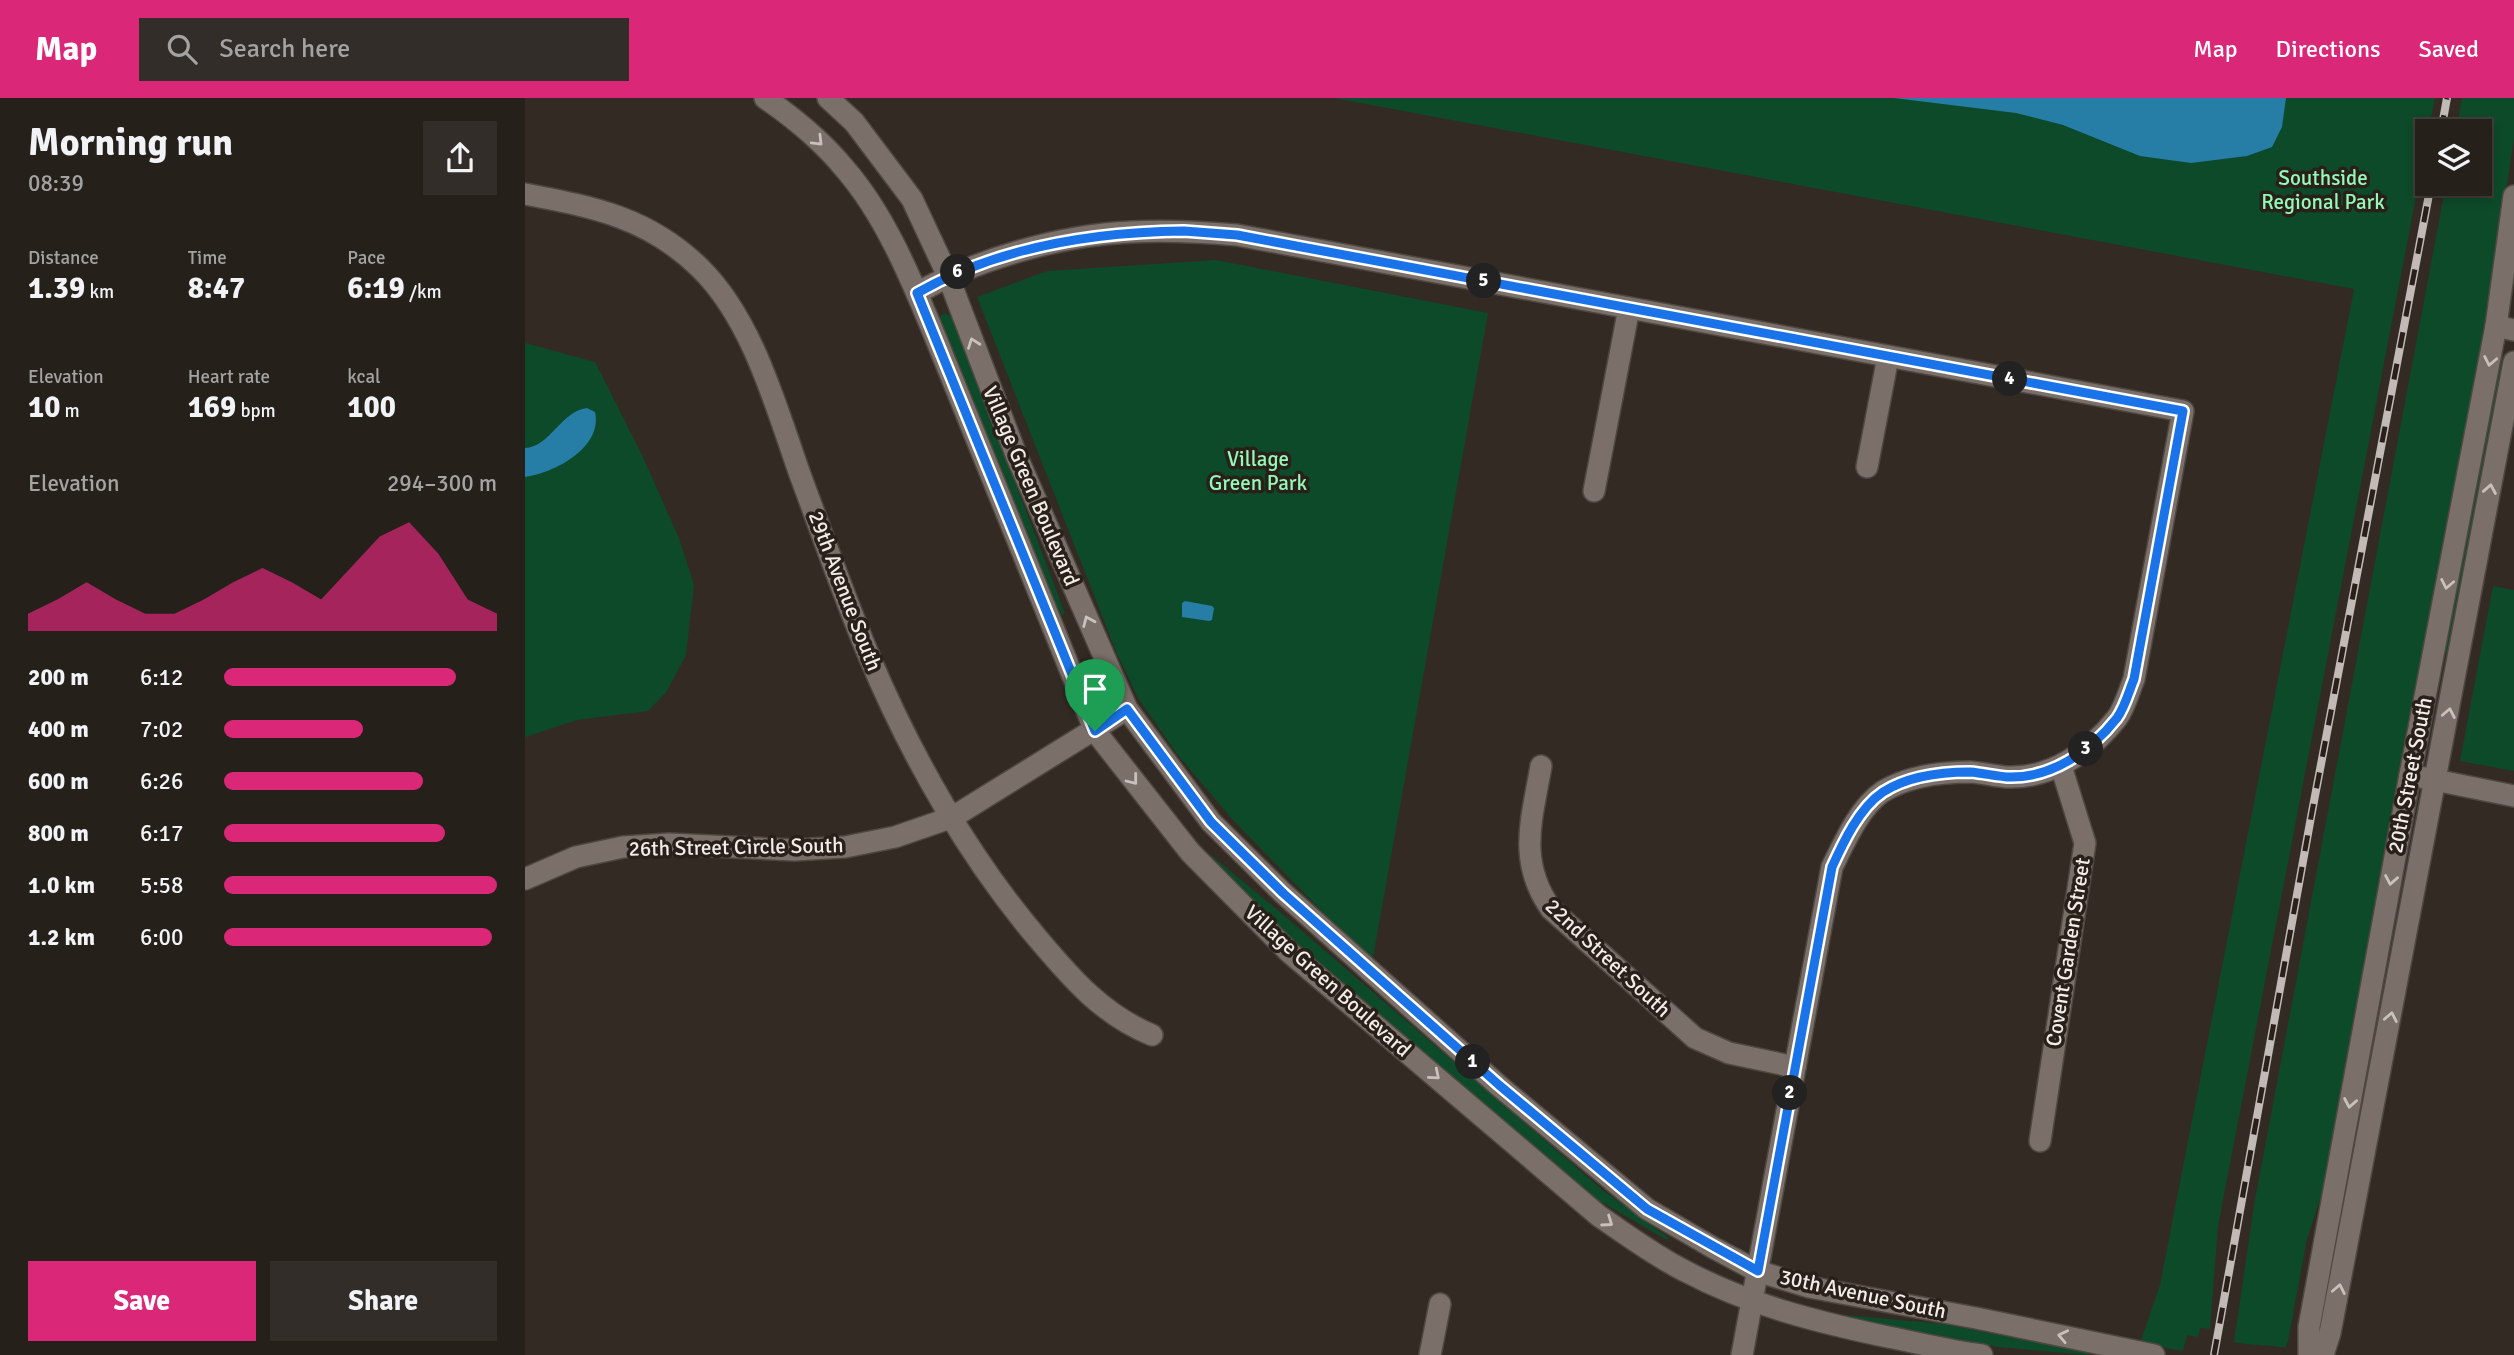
<!DOCTYPE html>
<meta charset="utf-8">
<style>
:root{--surface:#26201b;--page:#322d28;--text:#f1f3f6;--muted:#a4a3a3;--line:#423e3a;--accent:#db2777}
body{margin:0;font-family:Signika,sans-serif;background:var(--page);color:var(--text);height:100vh;display:flex;flex-direction:column;font-size:26px;white-space:nowrap}
*{box-sizing:border-box;margin:0}
p{font-size:23px;color:var(--muted)}
.icon{flex:none;width:38px;height:38px;fill:none;stroke:currentColor;stroke-width:2;stroke-linecap:round;stroke-linejoin:round}
.map{position:relative;flex:1;overflow:hidden}
.details{display:flex;flex-direction:column;background:var(--surface);width:525px}
.details>*{flex:none}
.fabs{position:absolute;left:1890px;top:21px;display:grid;gap:14px}
.fabs a{display:grid;place-items:center;width:77px;height:77px;border-radius:0px;background:var(--surface);box-shadow:0 4px 10px #0003,0 0 0 2px var(--line);font-size:35px}
.pin{position:absolute;display:grid;place-items:center;width:60px;height:60px;color:#fff;margin:-72px -30px;border-radius:50% 50% 50% 0;rotate:-45deg;box-shadow:0 0 7px #0007}
.pin .icon{rotate:45deg}
.km{position:absolute;width:35px;height:35px;margin:-18px;border-radius:50%;background:#222;color:#fff;font-size:19px;line-height:35px;text-align:center}
.round{display:grid;place-items:center;flex:none;width:74px;height:74px;border-radius:0px;background:var(--page)}
.overview{display:flex;align-items:center;justify-content:space-between;height:119px;padding:0 28px}
h1{font-size:38px;font-weight:700;line-height:52px}
.metrics{display:grid;grid-template-columns:repeat(3,1fr);gap:10px;height:119px;padding:7px 28px}
.metrics div{display:grid;align-content:center}
.metrics b{font-size:30px;font-weight:700}
.metrics small{font-size:19px;font-weight:400}
.metrics p{font-size:19px}
.chart{height:196px;padding:14px 28px}
.chart p{display:flex;justify-content:space-between}
.chart svg{width:100%;height:126px;margin-top:7px;fill:var(--accent);opacity:.7}
.cta{display:flex;gap:14px;margin-top:auto;padding:14px 28px}
.cta a{flex:1;height:80px;border-radius:0px;background:var(--accent);color:#fff;font-size:28px;font-weight:700;line-height:80px;text-align:center}
.cta a+a{background:var(--page);color:var(--text)}
ul{padding:0 28px;list-style:none;font-size:23px}
li{display:grid;grid-template-columns:112px 84px 1fr;align-items:center;height:52px}
li i{height:18px;border-radius:9px;background:var(--accent)}
header{display:flex;align-items:center;gap:42px;box-sizing:border-box;height:98px;padding:0 35px;background:var(--accent);color:#fff}
header strong{font-size:33px}
nav{display:flex;gap:38px;margin-inline-start:auto;font-size:24px}
.search{width:490px;height:63px;background:var(--page);display:flex;align-items:center;gap:18px;box-sizing:border-box;padding:0 24px;border-radius:0px;color:var(--muted);font-size:26px}
main{display:flex;flex:1;min-height:0}
.map>svg:first-child{display:block}
.green{fill:#0d4a29}
.water{fill:#267da6}
.lines{fill:none;stroke-linecap:round;stroke-linejoin:round}
.street-casing{stroke:#4e4742;stroke-width:24}
.secondary-casing{stroke:#4e4742;stroke-width:24}
.street{stroke:#7b7069;stroke-width:21}
.secondary{stroke:#7b7069;stroke-width:21}
.rail-casing{stroke:#c1bab6;stroke-width:8}
.rail{stroke:#29201a;stroke-width:5;stroke-dasharray:16;stroke-linecap:butt}
.oneway{stroke:#c9c1bc}
.route-casing{stroke:#fff;stroke-width:14}
.route{stroke:#1a73e8;stroke-width:9}
.labels{text-anchor:middle;stroke-width:7;stroke-linejoin:round;paint-order:stroke}
.park-label{font-size:21px;fill:#94f8b7;stroke:#29201a}
.street-label{font-size:21px;fill:#f3ede9;stroke:#29201a}
</style>
<header>
<strong>Map</strong>
<div class="search"><svg class="icon" aria-label="search" viewBox="0 0 24 24"><circle cx="10" cy="10" r="6"/><path d="M15 15l6 6"/></svg>Search here</div>
<nav><a>Map</a><a>Directions</a><a>Saved</a></nav>
</header>
<main>
<section class="details">
<div class="overview"><div><h1>Morning run</h1><p>08:39</p></div><a class="round"><svg class="icon" aria-label="share" viewBox="0 0 24 24"><path d="M12 15V3M7 8l5-5 5 5M5 13v7h14v-7"/></svg></a></div>
<div class="metrics">
<div><p>Distance</p><b>1.39<small> km</small></b></div>
<div><p>Time</p><b>8:47</b></div>
<div><p>Pace</p><b>6:19<small> /km</small></b></div>
</div>
<div class="metrics">
<div><p>Elevation</p><b>10<small> m</small></b></div>
<div><p>Heart rate</p><b>169<small> bpm</small></b></div>
<div><p>kcal</p><b>100</b></div>
</div>
<div class="chart"><p><span>Elevation</span>294–300 m</p>
<svg viewBox="0 0 160 44" preserveAspectRatio="none"><path d="M0 44V38L10 33L20 27L30 33L40 38L50 38L60 33L70 27L80 22L90 27L100 33L110 22L120 11L130 6L140 17L150 33L160 38V44z"/></svg>
</div>
<ul>
<li><b>200 m</b>6:12<i style="width:85%"></i></li>
<li><b>400 m</b>7:02<i style="width:51%"></i></li>
<li><b>600 m</b>6:26<i style="width:73%"></i></li>
<li><b>800 m</b>6:17<i style="width:81%"></i></li>
<li><b>1.0 km</b>5:58<i style="width:100%"></i></li>
<li><b>1.2 km</b>6:00<i style="width:98%"></i></li>
</ul>
<div class="cta"><a>Save</a><a>Share</a></div>
</section>
<div class="map">
<svg width="1989" height="1257" viewBox="0 0 1989 1257">
<rect width="100%" height="100%" fill="#332a24"/>
<g class="green">
<path d="M809 0H1910L1693 1128 1685 1231 1675 1230 1673 1239 1662 1237 1658 1253 1615 1245 1635 1187 1829 191Z"/>
<path d="M1937 0H1989V40L1961 229 1797 1095 1782 1141 1763 1243 1760 1250C1743 1246 1726 1248 1709 1244L1729 1107 1921 86H1955V33H1931Z"/>
<path d="M691 162 963 215 847 865 707 721 652 656 613 600 592 556 452 199 522 173Z"/>
<path d="M420 215 427 219 540 515 537 517 509 467 413 224 414 219Z"/>
<path d="M0 245 70 264 117 357 154 440 169 487 161 557 142 593 123 613 52 622 0 639Z"/>
<path d="M1976 266H1979L1920 573 1924 504 1971 270Z"/>
<path d="M1968 488 1989 492V673L1935 663Z"/>
<path d="M686 757 755 814 1080 1094 1144 1140 1142 1142 1061 1095 726 805 684 760Z"/>
<path d="M1320 1217 1418 1226 1563 1254V1257L1473 1249 1319 1220Z"/>
</g>
<g class="water">
<path d="M1369 0H1761L1757 29 1747 49 1722 58 1666 65 1615 58 1538 27 1491 15Z"/>
<path d="M62 310 70 314C78 350 29 375 0 379V350C25 349 36 313 62 310Z"/>
<path d="M660 503 687 508 689 510 687 522 684 523 657 519V505Z"/>
</g>
<g class="lines">
<defs>
<g id="street">
<path d="M0 96C68 109 123 119 175 170 229 223 252 313 277 382 299 441 320 501 344 558 386 658 444 760 514 842 547 881 578 917 627 937"/>
<path d="M392 195C452 161 536 137 606 134 641 132 677 134 712 137L1658 313 1609 581C1604 593 1600 609 1592 620 1566 653 1526 681 1482 679 1470 678 1458 675 1445 674 1416 674 1383 678 1357 694 1334 710 1319 745 1307 769L1217 1257"/>
<path d="M1971 228 1989 232"/>
<path d="M1342 369 1363 259"/>
<path d="M1069 393 1104 210"/>
<path d="M1016 668C1007 721 992 763 1026 811L1170 940 1204 955 1270 969"/>
<path d="M1885 677 1989 698"/>
<path d="M0 781 51 759 98 749 144 746 269 752 320 749 370 739 428 719 602 611"/>
<path d="M1515 1043 1560 745 1536 668"/>
<path d="M905 1257 915 1206"/>
</g>
<g id="secondary">
<path d="M240 0C269 20 298 44 320 71 359 116 384 176 407 231L570 633 665 754 764 854 1074 1118C1102 1137 1130 1158 1160 1173 1224 1207 1292 1224 1363 1239 1394 1245 1425 1253 1457 1257"/>
<path d="M303 0 329 24 387 101 423 178 492 359 602 611 686 724 758 795 973 987 1122 1111 1187 1149 1232 1173 1284 1189 1451 1220 1629 1257"/>
<path d="M1784 1257V1229L1885 677 1971 228 1989 98"/>
<path d="M1798 1257 1805 1235 1817 1172 1989 264"/>
</g>
</defs>
<use href="#street" class="street-casing"/>
<use href="#secondary" class="secondary-casing"/>
<use href="#street" class="street"/>
<use href="#secondary" class="secondary"/>
<defs>
<g id="rail">
<path d="M1916 33 1922 0"/>
<path d="M1689 1257 1786 719 1906 86"/>
</g>
</defs>
<use href="#rail" class="rail-casing"/>
<use href="#rail" class="rail"/>
</g>
<defs><path id="oneway-chevron" d="M-2-3.5L2.5 0L-2 3.5" fill="none" stroke-width="1.6" stroke-linecap="round" stroke-linejoin="round" transform="scale(1.75)"/></defs>
<g class="oneway">
<use href="#oneway-chevron" transform="translate(293 43) rotate(45)"/>
<use href="#oneway-chevron" transform="translate(448 245) rotate(-110)"/>
<use href="#oneway-chevron" transform="translate(1965 263) rotate(101)"/>
<use href="#oneway-chevron" transform="translate(1965 391) rotate(-80)"/>
<use href="#oneway-chevron" transform="translate(1922 486) rotate(101)"/>
<use href="#oneway-chevron" transform="translate(563 523) rotate(-113)"/>
<use href="#oneway-chevron" transform="translate(1924 615) rotate(-79)"/>
<use href="#oneway-chevron" transform="translate(608 682) rotate(52)"/>
<use href="#oneway-chevron" transform="translate(1866 782) rotate(100)"/>
<use href="#oneway-chevron" transform="translate(1866 919) rotate(-79)"/>
<use href="#oneway-chevron" transform="translate(910 977) rotate(40)"/>
<use href="#oneway-chevron" transform="translate(1825 1005) rotate(100)"/>
<use href="#oneway-chevron" transform="translate(1083 1124) rotate(35)"/>
<use href="#oneway-chevron" transform="translate(1814 1191) rotate(-79)"/>
<use href="#oneway-chevron" transform="translate(1538 1238) rotate(-168)"/>
</g>
<g class="lines">
<defs>
<path id="route" d="M659 133 712 137 1658 313 1609 581C1604 593 1600 609 1592 620 1566 653 1526 681 1482 679 1470 678 1458 675 1445 674 1416 674 1383 678 1358 694 1334 710 1318 745 1307 769L1233 1173 1122 1111 974 987 758 795 686 724 602 611 570 633 392 195C473 149 567 134 659 133Z"/>
</defs>
<use href="#route" class="route-casing"/>
<use href="#route" class="route"/>
</g>
<g class="labels">
<g class="park-label">
<text x="1798" y="87">Southside<tspan x="1798" dy="24">Regional Park</tspan></text>
<text x="733" y="368">Village<tspan x="733" dy="24">Green Park</tspan></text>
</g>
<g class="street-label">
<text transform="translate(506 388) rotate(67)" y="7">Village Green Boulevard</text>
<text transform="translate(320 493) rotate(69)" y="7">29th Avenue South</text>
<text transform="translate(1885 677) rotate(-79)" y="7">20th Street South</text>
<text transform="translate(211 749) rotate(-1)" y="7">26th Street Circle South</text>
<text transform="translate(1543 854) rotate(-81)" y="7">Covent Garden Street</text>
<text transform="translate(1083 860) rotate(43)" y="7">22nd Street South</text>
<text transform="translate(803 883) rotate(42)" y="7">Village Green Boulevard</text>
<text transform="translate(1338 1196) rotate(12)" y="7">30th Avenue South</text>
</g>
</g>
</svg>
<div class="fabs">
<a><svg class="icon" aria-label="layers" viewBox="0 0 24 24"><path d="M12 4l9 5-9 5-9-5zM3 14l9 5 9-5"/></svg></a>
</div>
<div class="pin" style="left:570px;top:633px;background:#1e9e55"><svg class="icon" aria-label="arrive" viewBox="0 0 24 24"><path d="M6 21V4h12l-3 4 3 4H6"/></svg></div>
<b class="km" style="left:948px;top:964px">1</b>
<b class="km" style="left:1265px;top:995px">2</b>
<b class="km" style="left:1561px;top:651px">3</b>
<b class="km" style="left:1485px;top:281px">4</b>
<b class="km" style="left:959px;top:183px">5</b>
<b class="km" style="left:433px;top:174px">6</b>
</div>
</main>
